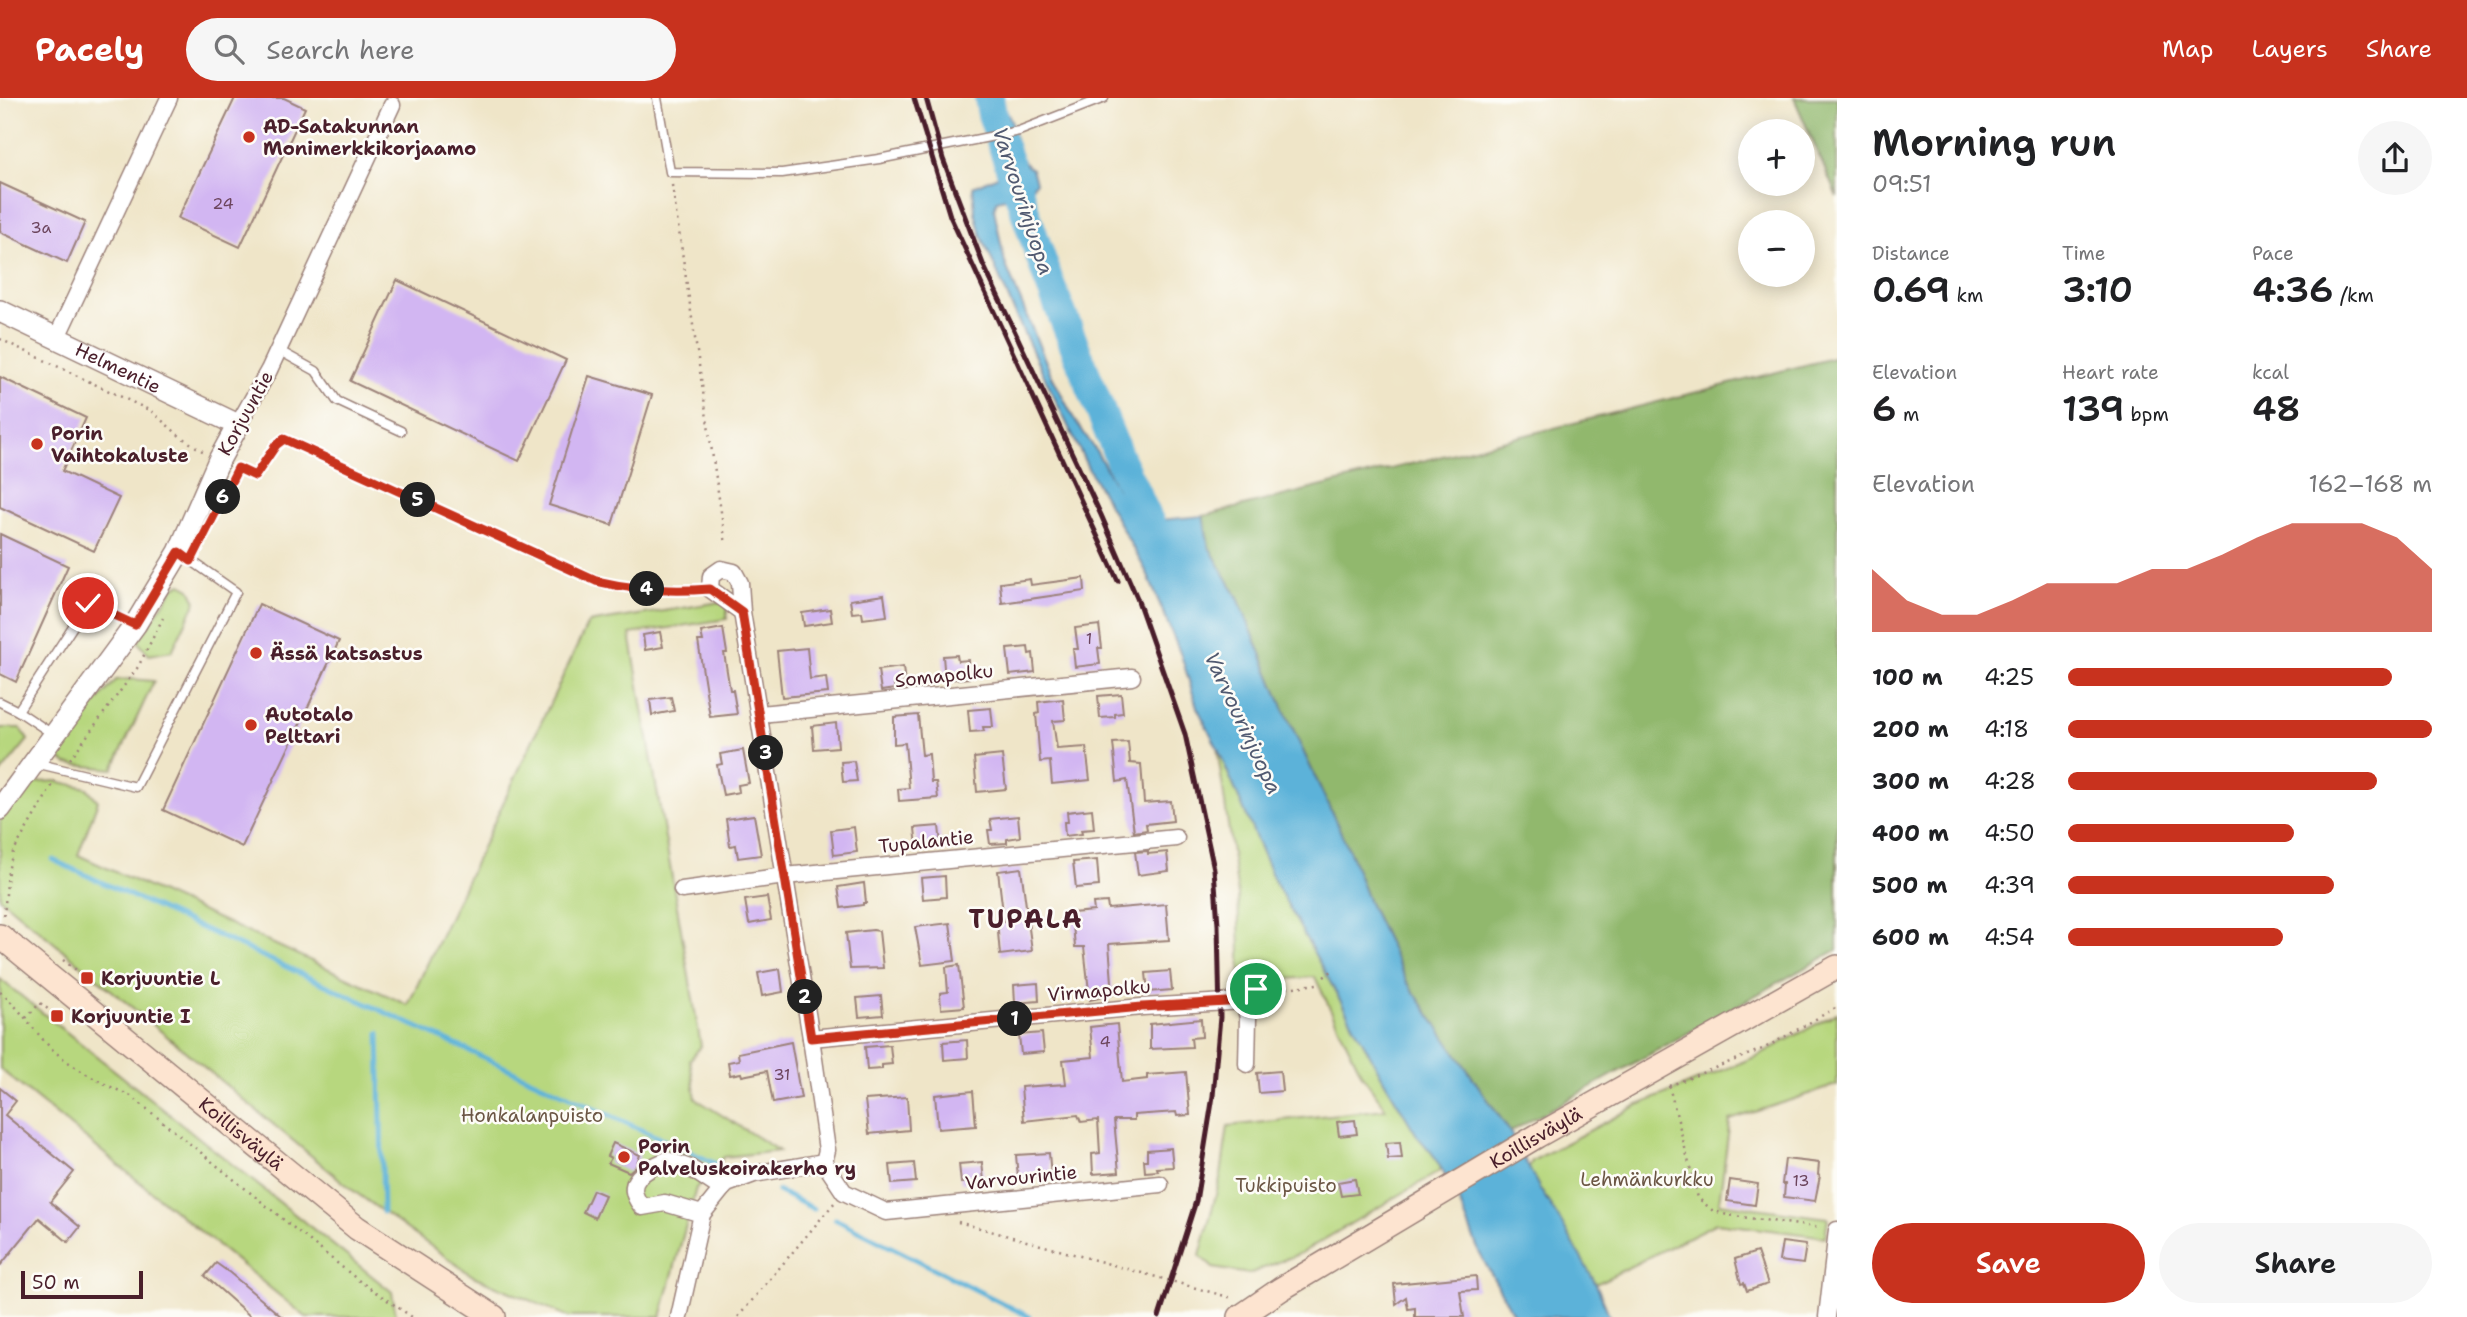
<!DOCTYPE html>
<meta charset="utf-8">
<style>
:root{--surface:#fff;--page:#f6f6f6;--text:#202124;--muted:#757577;--accent:#c8321e}
body{margin:0;font-family:"Shantell Sans",sans-serif;background:var(--page);color:var(--text);height:100vh;display:flex;flex-direction:column;font-size:26px;white-space:nowrap}
*{box-sizing:border-box;margin:0}
p{font-size:23px;color:var(--muted)}
.icon{flex:none;width:38px;height:38px;fill:none;stroke:currentColor;stroke-width:2;stroke-linecap:round;stroke-linejoin:round}
.map{position:relative;flex:1;overflow:hidden}
.panel{display:flex;flex-direction:column;background:var(--surface);width:630px}
.panel>*{flex:none}
.controls{position:absolute;left:1738px;top:21px;display:grid;gap:14px}
.controls a{display:grid;place-items:center;width:77px;height:77px;border-radius:50%;background:var(--surface);box-shadow:0 4px 18px #0003;font-size:35px}
.scale{position:absolute;left:21px;bottom:18px;width:122px;box-sizing:border-box;padding-left:7px;border:4px solid #4a1f2b;border-top:0;font-size:19px;line-height:24px;white-space:nowrap;color:#4a1f2b;-webkit-text-stroke:5px #fdfcf7;paint-order:stroke}
.pin{position:absolute;display:grid;place-items:center;width:60px;height:60px;color:#fff;margin:-30px;border:4px solid #fff;border-radius:50%;box-shadow:0 2px 7px #0007}
.km{position:absolute;width:35px;height:35px;margin:-18px;border-radius:50%;background:#222;color:#fff;font-size:19px;line-height:35px;text-align:center}
.round{display:grid;place-items:center;flex:none;width:74px;height:74px;border-radius:37px;background:var(--page)}
.headline{display:flex;align-items:center;justify-content:space-between;height:119px;padding:0 35px}
h1{font-size:38px;font-weight:600;line-height:52px}
.metrics{display:grid;grid-template-columns:repeat(3,1fr);gap:10px;height:119px;padding:7px 35px}
.metrics div{display:grid;align-content:center}
.metrics b{font-size:35px;font-weight:600}
.metrics small{font-size:19px;font-weight:400}
.metrics p{font-size:19px}
.chart{height:196px;padding:14px 35px}
.chart p{display:flex;justify-content:space-between}
.chart svg{width:100%;height:126px;margin-top:7px;fill:var(--accent);opacity:.7}
.primary-button{display:flex;gap:14px;margin-top:auto;padding:14px 35px}
.primary-button a{flex:1;height:80px;border-radius:42px;background:var(--accent);color:#fff;font-size:28px;font-weight:600;line-height:80px;text-align:center}
.primary-button a+a{background:var(--page);color:var(--text)}
ul{padding:0 35px;list-style:none;font-size:23px}
li{display:grid;grid-template-columns:112px 84px 1fr;align-items:center;height:52px}
li i{height:18px;border-radius:9px;background:var(--accent)}
header{display:flex;align-items:center;gap:42px;box-sizing:border-box;height:98px;padding:0 35px;background:var(--accent);color:#fff}
header strong{font-size:33px}
nav{display:flex;gap:38px;margin-inline-start:auto;font-size:24px}
.search{width:490px;height:63px;background:var(--page);display:flex;align-items:center;gap:18px;box-sizing:border-box;padding:0 24px;border-radius:38px;color:var(--muted);font-size:26px}
main{display:flex;flex:1;min-height:0}
.map>svg:first-child{display:block}
.green{fill:#b7d77e;stroke:#807b54;stroke-width:2}
.forest{fill:#91b86d;stroke:#6e6c4c;stroke-width:2}
.water{fill:#5cb2d9;stroke:#536882;stroke-width:2}
.lines{fill:none;stroke-linecap:round;stroke-linejoin:round}
.stream{stroke:#5cb2d9;stroke-width:5}
.river{stroke:#5cb2d9;stroke-width:30}
.building{fill:#d2b6f2}
.service-casing{stroke:#9c827a;stroke-width:11}
.minor-casing{stroke:#9c827a;stroke-width:19}
.tertiary-casing{stroke:#9c827a;stroke-width:24}
.secondary-casing{stroke:#9c827a;stroke-width:26}
.path{stroke:#9c827a;stroke-width:2.5;stroke-dasharray:2 5;stroke-linecap:butt}
.service{stroke:#fff;stroke-width:8}
.minor{stroke:#fff;stroke-width:16}
.tertiary{stroke:#fff;stroke-width:21}
.secondary{stroke:#fde4d0;stroke-width:23}
.rail{stroke:#4a1f2b;stroke-width:5}
.route-casing{stroke:#fff;stroke-width:14}
.route{stroke:#c8321e;stroke-width:9}
.poi-dot{fill:#c8321e;stroke:#fdfcf7;stroke-width:2.5}
.labels{text-anchor:middle;stroke-width:5;stroke-linejoin:round;paint-order:stroke}
.number-label{font-size:16px;fill:#6c455d}
.poi-label{font-size:19px;font-weight:bold;fill:#4a1f2b;stroke:#fdfcf7;text-anchor:start}
.street-label{font-size:19px;fill:#4a1f2b;stroke:#fdfcf7}
.park-label{font-size:19px;fill:#6b5644;stroke:#fdfcf7}
.water-label{font-size:21px;font-style:italic;fill:#515a71;stroke:#fdfcf7}
.district-label{font-size:26px;font-weight:bold;letter-spacing:2px;fill:#4a1f2b;stroke:#fdfcf7}
</style>
<header>
<strong>Pacely</strong>
<div class="search"><svg class="icon" aria-label="search" viewBox="0 0 24 24"><circle cx="10" cy="10" r="6"/><path d="M15 15l6 6"/></svg>Search here</div>
<nav><a>Map</a><a>Layers</a><a>Share</a></nav>
</header>
<main>
<div class="map">
<svg width="1837" height="1219" viewBox="0 0 1837 1219">
<rect width="100%" height="100%" fill="#fdfcf7"/>
<filter id="ink" filterUnits="userSpaceOnUse"><feTurbulence type="fractalNoise" baseFrequency=".0143" numOctaves="2"/><feDisplacementMap in="SourceGraphic" scale="14" xChannelSelector="R" yChannelSelector="G"/><feConvolveMatrix kernelMatrix="1 2 1 2 8 2 1 2 1" color-interpolation-filters="sRGB"/></filter>
<filter id="wash" filterUnits="userSpaceOnUse"><feTurbulence type="fractalNoise" baseFrequency=".00686" numOctaves="4" result="noise"/><feDisplacementMap in="SourceGraphic" scale="28" xChannelSelector="R" yChannelSelector="G"/><feGaussianBlur stdDeviation="1.57" result="paint"/><feColorMatrix in="noise" values="0 0 0 0 0 0 0 0 0 0 0 0 0 0 0 0 0 1.4 0 .05"/><feComposite in="paint" operator="in"/></filter>
<g filter="url(#wash)">
<rect width="100%" height="100%" fill="#efe5c8"/>
<g class="green">
<path d="M181 486 190 491 196 503 172 553 149 557 138 544 174 489Z"/>
<path d="M727 503V521L630 536 701 948 690 962 696 1001 779 1053 724 1059 696 1090 661 1219H569L473 1178 355 1094 0 800V723L25 685 56 683 87 690 98 703 78 757 408 907 588 525Z"/>
<path d="M131 581 154 583 113 671 67 666 53 655 116 582Z"/>
<path d="M0 630H20L28 642 0 676Z"/>
<path d="M1217 649 1273 780 1385 984 1418 1039 1432 1055 1442 1072 1301 1155 1249 1176 1213 1170 1200 1158 1221 1077 1228 1028 1386 1011 1362 977 1315 879 1241 884 1238 797Z"/>
<path d="M0 881 392 1194 396 1219H306L0 971Z"/>
<path d="M1837 915V987L1730 1022 1719 1105 1828 1120 1825 1139 1716 1125 1596 1186 1528 1071 1532 1063 1636 1008 1757 958Z"/>
</g>
<g class="forest">
<path d="M1794 0H1837V99Z"/>
<path d="M1837 259V852L1510 1034 1407 884 1369 805 1350 754 1285 614 1238 500 1209 449 1203 418Z"/>
</g>
<path class="water" d="M981 0H998C1001 7 1007 13 1010 20 1017 37 1013 61 1032 71L1036 84 1028 94 997 102 994 111 1005 165 1050 274 1073 319 1095 351 1137 424 1203 418 1209 449 1238 500 1285 614 1350 754 1369 805 1407 884 1510 1034 1540 1091 1561 1124 1596 1186 1610 1219H1515L1480 1156 1461 1108 1442 1072 1432 1055 1418 1039 1385 984 1273 780 1217 649 1197 609 1181 557 1146 473 1088 370 1020 227 981 137 975 114 973 89 1000 77Z"/>
<g class="lines">
<g class="stream">
<path d="M53 762 716 1066"/>
<path d="M379 935 383 1114"/>
<path d="M778 1093 814 1111"/>
<path d="M835 1121 1030 1219"/>
</g>
<path class="river" d="M989 0 992 16 1048 181 1120 362 1166 459"/>
</g>
<g id="blocks">
<g class="building">
<path d="M235 0H284L305 10 240 149 178 120Z"/>
<path d="M0 85 85 124 67 165 0 134Z"/>
<path d="M397 182 566 262 519 363 350 283Z"/>
<path d="M589 278 652 297 612 427 549 407Z"/>
<path d="M0 279 86 320 62 373 119 400 94 453 0 409Z"/>
<path d="M0 436 68 468 16 584 0 576Z"/>
<path d="M1084 480 1085 493 1002 505 1000 485 1030 481 1031 487Z"/>
<path d="M884 497 887 518 863 521 862 514 852 515 850 502Z"/>
<path d="M259 506 339 543 242 749 163 712Z"/>
<path d="M830 511 832 524 804 528 802 515Z"/>
<path d="M1099 527 1102 550H1098L1100 566 1075 569 1073 551H1078L1075 530Z"/>
<path d="M723 530 727 555H724L730 592H733L737 616 710 619 698 543H703L701 534Z"/>
<path d="M660 534 663 549 645 552 643 537Z"/>
<path d="M1028 549 1029 556 1033 555 1035 574 1010 577 1007 551Z"/>
<path d="M807 550 810 581 826 579 828 595 782 599 777 553Z"/>
<path d="M957 557 958 563 968 562 969 580 945 582 943 558Z"/>
<path d="M903 569 905 586 894 587 895 591 881 593 878 572Z"/>
<path d="M1121 596 1123 615 1115 616V619L1100 620 1098 598Z"/>
<path d="M671 599 674 613 652 617 650 602Z"/>
<path d="M1063 601 1065 622 1053 623 1057 651 1086 649 1090 682 1052 686 1050 663 1040 664 1036 616 1039 615 1038 604Z"/>
<path d="M991 610 993 629H983L984 633 970 634 968 612Z"/>
<path d="M918 617 922 657 929 656 931 684H936L938 700 899 703 898 691 909 690 905 645 894 646V619Z"/>
<path d="M836 625 838 649 814 651 812 628Z"/>
<path d="M1128 644 1130 665 1141 666 1144 705 1171 703 1173 723 1146 726 1147 732 1134 734 1127 682 1117 684 1113 645Z"/>
<path d="M743 652 749 685 738 687 739 694 723 697 717 667 722 666 720 656Z"/>
<path d="M1002 657 1006 691 977 694 974 660Z"/>
<path d="M854 663 857 683 843 684 841 664Z"/>
<path d="M1092 711 1094 731 1081 732 1082 736 1065 738 1064 724H1068L1067 714Z"/>
<path d="M754 717 761 757 738 760 736 747 730 748 726 721Z"/>
<path d="M1018 718 1020 739 1007 741V745L990 746 988 732H992L990 721Z"/>
<path d="M939 728 941 747 917 749 915 730Z"/>
<path d="M854 729 857 754 834 757 831 732Z"/>
<path d="M1148 753V756L1167 754 1169 773 1138 777 1135 754Z"/>
<path d="M1097 762 1099 788 1076 790 1073 764Z"/>
<path d="M1021 770 1032 853 1000 857 997 823H1004L998 773Z"/>
<path d="M945 778 946 799 923 801 921 780Z"/>
<path d="M864 785 866 805H863V807L841 810 838 789Z"/>
<path d="M767 799 771 822 749 826 745 802Z"/>
<path d="M1107 804 1108 811 1166 806 1169 842 1109 846 1113 897 1090 902 1084 849H1075L1072 815 1094 813 1093 805Z"/>
<path d="M950 825 955 863 922 867 915 829Z"/>
<path d="M873 832 879 833 883 870 850 871 846 835Z"/>
<path d="M959 867 964 909 941 911 940 895 948 894 946 869Z"/>
<path d="M780 871 783 894 762 898 758 875Z"/>
<path d="M1170 873 1172 892 1148 894 1146 875Z"/>
<path d="M1038 885 1039 903 1015 905 1014 887Z"/>
<path d="M881 898 883 917 859 919 857 900Z"/>
<path d="M1201 921 1202 939 1191 940 1192 949 1150 951V926Z"/>
<path d="M1117 926 1122 984 1147 981V977L1186 974 1190 1017 1177 1018 1176 1014 1134 1017V1022H1114L1119 1074 1093 1076 1092 1056 1100 1055 1098 1022 1081 1024 1078 1017 1024 1023 1021 989 1066 986 1063 962 1093 959 1090 929Z"/>
<path d="M1042 935 1044 954 1021 956 1019 937Z"/>
<path d="M967 942 968 960 944 962 943 944Z"/>
<path d="M791 944 801 1000 773 1005 767 973 742 978 741 975 730 977 728 964 739 962 738 955Z"/>
<path d="M890 947 892 966 882 967V971L867 972 865 949Z"/>
<path d="M1280 973 1282 993 1259 995 1257 975Z"/>
<path d="M0 990 16 1003 5 1017 74 1074 50 1104 80 1129 68 1144 39 1120 0 1168Z"/>
<path d="M973 993 976 1028 938 1031 935 997Z"/>
<path d="M907 999 909 1032 869 1036 865 1002Z"/>
<path d="M1355 1022 1357 1036 1339 1038 1337 1024Z"/>
<path d="M1400 1044 1402 1060 1388 1061 1386 1045Z"/>
<path d="M613 1045 640 1057 636 1068 629 1074 608 1065 611 1060 607 1058Z"/>
<path d="M1171 1050 1173 1069 1157 1070 1158 1073 1145 1074 1144 1062H1147V1052Z"/>
<path d="M1049 1055 1051 1078 1018 1080 1016 1057Z"/>
<path d="M1785 1061 1819 1065 1818 1077 1820 1078 1815 1103 1784 1099 1785 1086H1782Z"/>
<path d="M982 1064 984 1083 961 1085 959 1066Z"/>
<path d="M914 1065 916 1084 892 1086 890 1067Z"/>
<path d="M1355 1081 1358 1096 1341 1098 1338 1084Z"/>
<path d="M1730 1082 1758 1086 1755 1107 1727 1103Z"/>
<path d="M593 1092 605 1097 595 1120 583 1114Z"/>
<path d="M1782 1144 1806 1147 1803 1166 1779 1163Z"/>
<path d="M1757 1154 1768 1186 1747 1193 1744 1185 1741 1186 1735 1161Z"/>
<path d="M216 1165 230 1175 282 1219H251L205 1178Z"/>
<path d="M1476 1178 1477 1192 1460 1193 1464 1219H1415V1210L1408 1211 1406 1199 1396 1206 1394 1186Z"/>
</g>
</g>
</g>
<g filter="url(#ink)">
<use href="#blocks" fill-opacity="0" stroke="#9c827a" stroke-width="2"/>
<g class="lines">
<defs>
<g id="service">
<path d="M657 0 670 74 782 75 879 61 1019 33 1104 0"/>
<path d="M278 252 316 273 337 303 401 333"/>
<path d="M0 604 18 613"/>
<path d="M54 637 18 613 88 505 133 526"/>
<path d="M35 665 136 689 236 494 179 454"/>
</g>
<g id="minor">
<path d="M57 239 169 0"/>
<path d="M238 327 269 272 392 7"/>
<path d="M742 514 740 485 734 474 721 471 711 478 710 491 742 514 811 940 827 1052 824 1064 844 1094 886 1114 1160 1086"/>
<path d="M760 616 1132 579"/>
<path d="M682 792 785 778 1176 740"/>
<path d="M1244 903 1256 891 1270 889"/>
<path d="M811 940 1142 909 1244 903 1248 920 1247 966"/>
<path d="M702 1116 665 1105 642 1109C621 1083 645 1072 667 1062L690 1070 722 1091"/>
<path d="M679 1219 702 1116 722 1091 727 1086 754 1076 824 1064"/>
<path d="M1827 1219 1837 1132"/>
</g>
<g id="tertiary">
<path id="s1" d="M0 213 238 327 219 362 179 454 135 527 0 711"/>
</g>
<g id="secondary">
<path id="s2" d="M0 838 357 1130 494 1219"/>
<path id="s3" d="M1240 1219 1281 1191 1537 1038 1837 869"/>
</g>
</defs>
<use href="#service" class="service-casing"/>
<use href="#minor" class="minor-casing"/>
<use href="#tertiary" class="tertiary-casing"/>
<use href="#secondary" class="secondary-casing"/>
<g class="path">
<path d="M672 87 726 447"/>
<path d="M0 241 151 313 181 339 204 354"/>
<path d="M235 369 255 378 276 347 283 341 596 483 623 489 694 492"/>
<path d="M70 661 138 569 163 520"/>
<path d="M4 818 8 773 13 754 55 683"/>
<path d="M63 862 87 880"/>
<path d="M1324 879 1332 873"/>
<path d="M1287 890 1317 886"/>
<path d="M0 894C19 909 31 929 48 947 71 970 101 985 131 998L358 1182 412 1219"/>
<path d="M26 920 40 905 57 918"/>
<path d="M1669 988 1765 950 1837 909"/>
<path d="M1669 988 1698 1100 1712 1112 1727 1117 1821 1130"/>
<path d="M958 1124 1232 1200"/>
<path d="M738 1219 835 1104"/>
</g>
<use href="#service" class="service"/>
<use href="#minor" class="minor"/>
<use href="#tertiary" class="tertiary"/>
<use href="#secondary" class="secondary"/>
<g class="rail">
<path d="M914 0 950 118 1118 483"/>
<path d="M926 0 943 61 983 166 1101 417 1137 500 1185 636 1214 771 1218 827 1220 919 1213 998 1196 1103 1159 1219"/>
</g>
</g>
</g>
<g class="lines" filter="url(#ink)">
<defs>
<path id="route" d="M88 505 135 527 179 454 191 463 238 370 255 378 276 347 284 341 596 483C634 492 672 494 710 491L742 514 811 940 1142 909 1244 903 1256 891"/>
</defs>
<use href="#route" class="route-casing"/>
<use href="#route" class="route"/>
</g>
<g class="poi-dot">
<circle cx="249" cy="39" r="7"/>
<circle cx="37" cy="346" r="7"/>
<circle cx="256" cy="555" r="7"/>
<circle cx="251" cy="627" r="7"/>
<rect x="80" y="873" width="14" height="14" rx="3.5"/>
<rect x="50" y="911" width="14" height="14" rx="3.5"/>
<circle cx="624" cy="1059" r="7"/>
</g>
<g class="labels">
<g class="number-label">
<text x="223" y="111">24</text>
<text x="41" y="135">3a</text>
<text x="1089" y="546">1</text>
<text x="1105" y="949">4</text>
<text x="782" y="982">31</text>
<text x="1801" y="1088">13</text>
</g>
<g class="poi-label">
<text x="263" y="35">AD-Satakunnan<tspan x="263" dy="22">Monimerkkikorjaamo</tspan></text>
<text x="51" y="342">Porin<tspan x="51" dy="22">Vaihtokaluste</tspan></text>
<text x="270" y="562">Ässä katsastus</text>
<text x="265" y="623">Autotalo<tspan x="265" dy="22">Pelttari</tspan></text>
<text x="101" y="887">Korjuuntie L</text>
<text x="71" y="925">Korjuuntie I</text>
<text x="638" y="1055">Porin<tspan x="638" dy="22">Palveluskoirakerho ry</tspan></text>
</g>
<g class="street-label">
<text dy="7" stroke="none"><textPath href="#s1" startOffset="131">Helmentie</textPath></text>
<text transform="translate(245 315) rotate(-61)" y="7">Korjuuntie</text>
<text transform="translate(944 577) rotate(-6)" y="7">Somapolku</text>
<text transform="translate(926 743) rotate(-6)" y="7">Tupalantie</text>
<text transform="translate(1099 892) rotate(-5)" y="7">Virmapolku</text>
<text dy="7" stroke="none"><textPath href="#s2" startOffset="312">Koillisväylä</textPath></text>
<text dy="7" stroke="none"><textPath href="#s3" startOffset="346">Koillisväylä</textPath></text>
<text transform="translate(1021 1079) rotate(-6)" y="7">Varvourintie</text>
</g>
<g class="park-label">
<text x="532" y="1024">Honkalanpuisto</text>
<text x="1647" y="1088">Lehmänkurkku</text>
<text x="1286" y="1094">Tukkipuisto</text>
</g>
<g class="water-label">
<text transform="translate(1023 103) rotate(72)" y="7">Varvourinjuopa</text>
<text transform="translate(1243 625) rotate(65)" y="7">Varvourinjuopa</text>
</g>
<g class="district-label">
<text x="1026" y="830">TUPALA</text>
</g>
</g>
</svg>
<div class="controls">
<a>+</a>
<a>−</a>
</div>
<div class="scale">50 m</div>
<div class="pin" style="left:1256px;top:891px;background:#1e9e55"><svg class="icon" aria-label="arrive" viewBox="0 0 24 24"><path d="M6 21V4h12l-3 4 3 4H6"/></svg></div>
<div class="pin" style="left:88px;top:505px;background:#d93025"><svg class="icon" aria-label="check" viewBox="0 0 24 24"><path d="M5 12l5 5 9-10"/></svg></div>
<b class="km" style="left:1015px;top:921px">1</b>
<b class="km" style="left:805px;top:899px">2</b>
<b class="km" style="left:766px;top:655px">3</b>
<b class="km" style="left:647px;top:491px">4</b>
<b class="km" style="left:418px;top:402px">5</b>
<b class="km" style="left:223px;top:399px">6</b>
</div>
<section class="panel">
<div class="headline"><div><h1>Morning run</h1><p>09:51</p></div><a class="round"><svg class="icon" aria-label="share" viewBox="0 0 24 24"><path d="M12 15V3M7 8l5-5 5 5M5 13v7h14v-7"/></svg></a></div>
<div class="metrics">
<div><p>Distance</p><b>0.69<small> km</small></b></div>
<div><p>Time</p><b>3:10</b></div>
<div><p>Pace</p><b>4:36<small> /km</small></b></div>
</div>
<div class="metrics">
<div><p>Elevation</p><b>6<small> m</small></b></div>
<div><p>Heart rate</p><b>139<small> bpm</small></b></div>
<div><p>kcal</p><b>48</b></div>
</div>
<div class="chart"><p><span>Elevation</span>162–168 m</p>
<svg viewBox="0 0 160 44" preserveAspectRatio="none"><path d="M0 44V22L10 33L20 38L30 38L40 33L50 27L60 27L70 27L80 22L90 22L100 17L110 11L120 6L130 6L140 6L150 11L160 22V44z"/></svg>
</div>
<ul>
<li><b>100 m</b>4:25<i style="width:89%"></i></li>
<li><b>200 m</b>4:18<i style="width:100%"></i></li>
<li><b>300 m</b>4:28<i style="width:85%"></i></li>
<li><b>400 m</b>4:50<i style="width:62%"></i></li>
<li><b>500 m</b>4:39<i style="width:73%"></i></li>
<li><b>600 m</b>4:54<i style="width:59%"></i></li>
</ul>
<div class="primary-button"><a>Save</a><a>Share</a></div>
</section>
</main>
